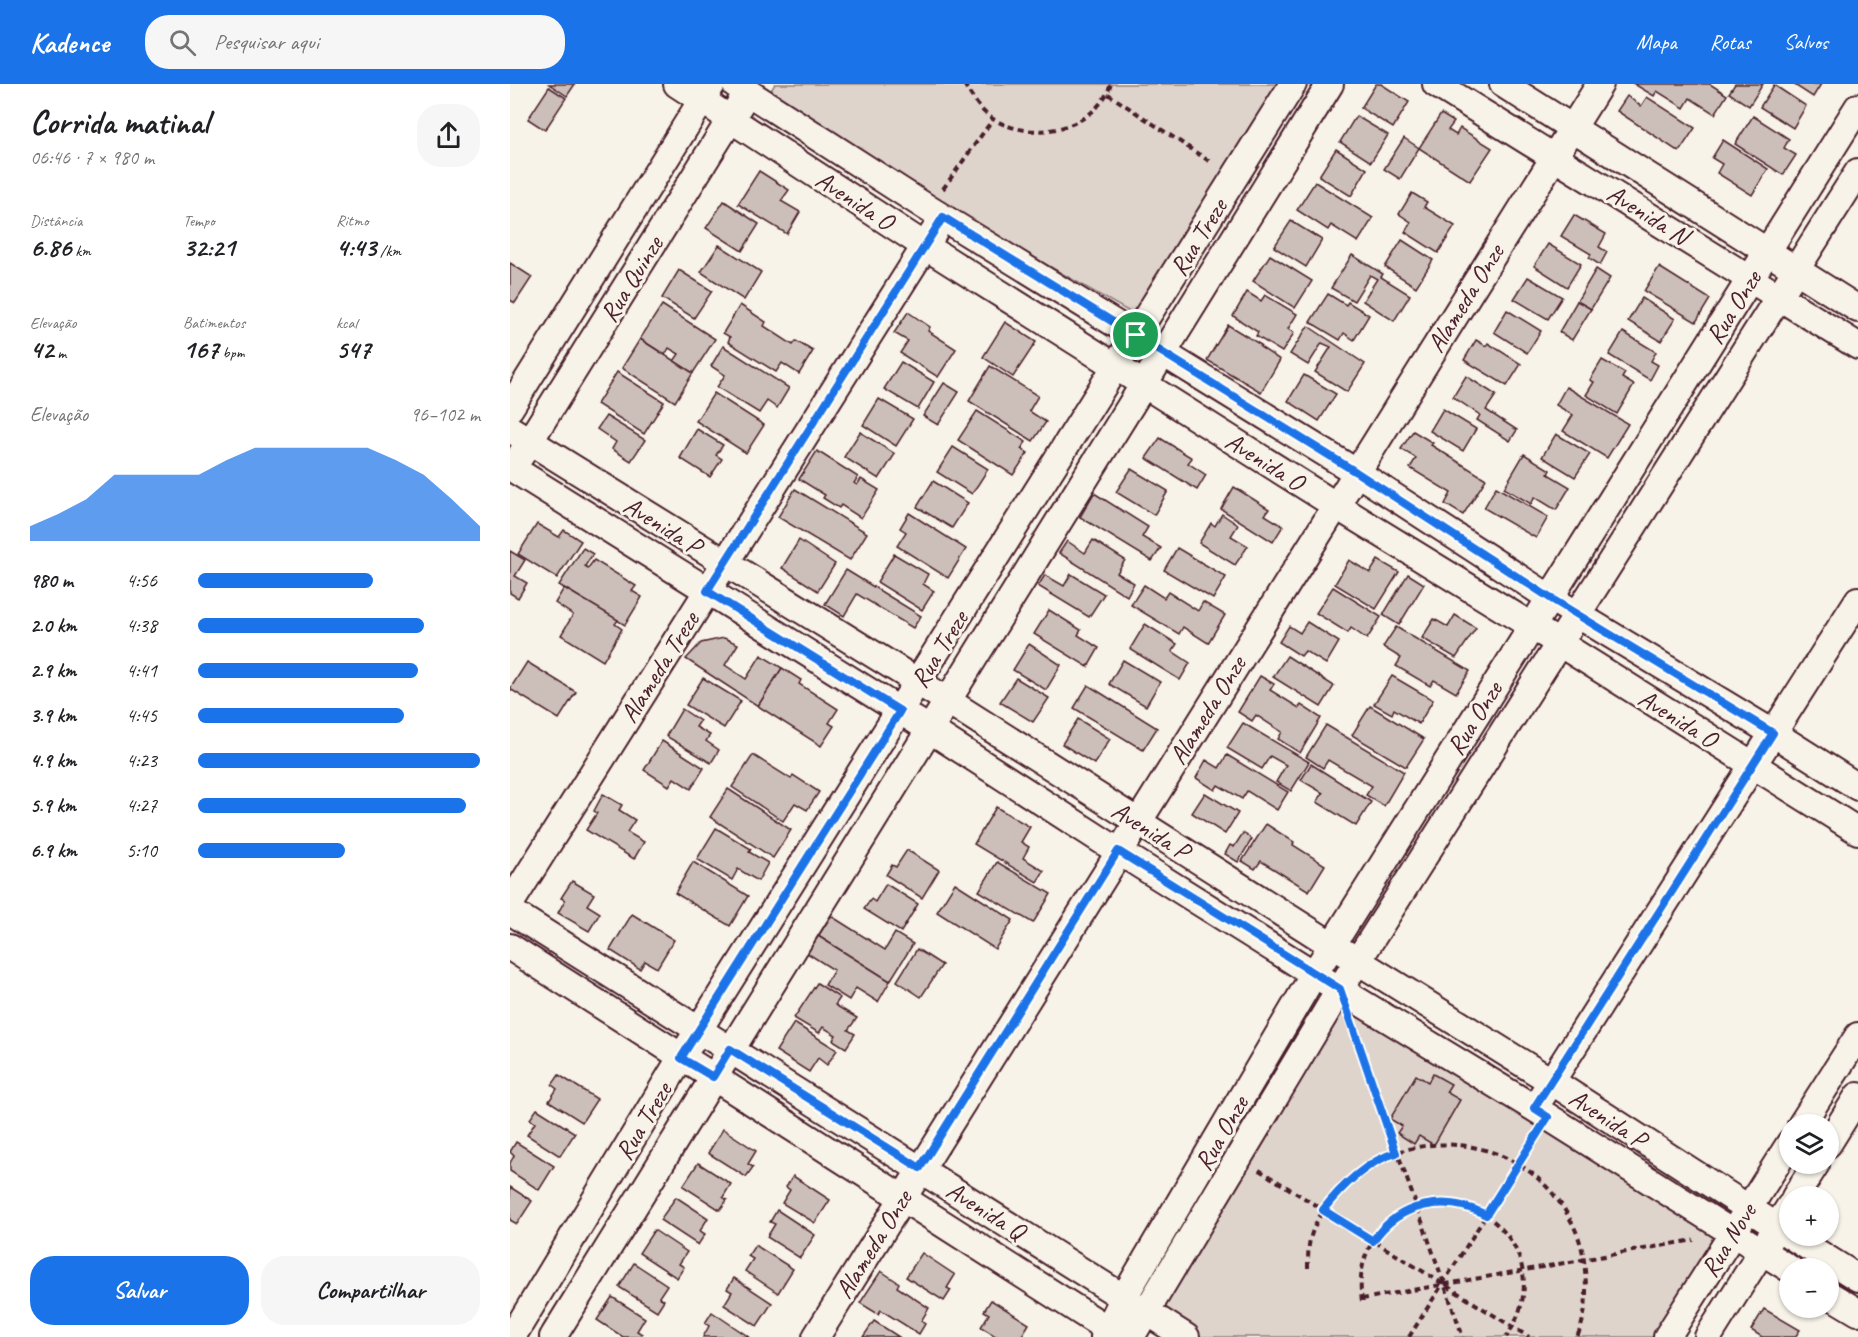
<!DOCTYPE html>
<html lang="pt">
<meta charset="utf-8">
<style>
:root{--surface:#fff;--page:#f6f6f6;--text:#202124;--muted:#757577;--accent:#1a73e8}
body{margin:0;font-family:Caveat,sans-serif;background:var(--page);color:var(--text);height:100vh;display:flex;flex-direction:column;font-size:22px;white-space:nowrap}
*{box-sizing:border-box;margin:0}
p{font-size:20px;color:var(--muted)}
.icon{flex:none;width:33px;height:33px;fill:none;stroke:currentColor;stroke-width:2;stroke-linecap:round;stroke-linejoin:round}
.map{position:relative;flex:1;overflow:hidden}
.sheet{display:flex;flex-direction:column;background:var(--surface);width:510px}
.sheet>*{flex:none}
.tools{position:absolute;left:1269px;top:1030px;display:grid;gap:12px}
.tools a{display:grid;place-items:center;width:60px;height:60px;border-radius:50%;background:var(--surface);box-shadow:0 2px 4px #0004;font-size:30px}
.pin{position:absolute;display:grid;place-items:center;width:51px;height:51px;color:#fff;margin:-26px;border:3px solid #fff;border-radius:50%;box-shadow:0 2px 6px #0007}
.round{display:grid;place-items:center;flex:none;width:63px;height:63px;border-radius:24px;background:var(--page)}
.summary{display:flex;align-items:center;justify-content:space-between;height:102px;padding:0 30px}
h1{font-size:33px;font-weight:600;line-height:45px}
.figures{display:grid;grid-template-columns:repeat(3,1fr);gap:9px;height:102px;padding:6px 30px}
.figures div{display:grid;align-content:center}
.figures b{font-size:26px;font-weight:600}
.figures small{font-size:16px;font-weight:400}
.figures p{font-size:16px}
.chart{height:168px;padding:12px 30px}
.chart p{display:flex;justify-content:space-between}
.chart svg{width:100%;height:108px;margin-top:6px;fill:var(--accent);opacity:.7}
.cta{display:flex;gap:12px;margin-top:auto;padding:12px 30px}
.cta a{flex:1;height:69px;border-radius:24px;background:var(--accent);color:#fff;font-size:24px;font-weight:600;line-height:69px;text-align:center}
.cta a+a{background:var(--page);color:var(--text)}
ul{padding:0 30px;list-style:none;font-size:20px}
li{display:grid;grid-template-columns:96px 72px 1fr;align-items:center;height:45px}
li i{height:15px;border-radius:8px;background:var(--accent)}
header{display:flex;align-items:center;gap:36px;box-sizing:border-box;height:84px;padding:0 30px;background:var(--accent);color:#fff}
header strong{font-size:28px}
nav{display:flex;gap:33px;margin-inline-start:auto;font-size:21px}
.search{width:420px;height:54px;background:var(--page);display:flex;align-items:center;gap:15px;box-sizing:border-box;padding:0 21px;border-radius:24px;color:var(--muted);font-size:22px}
main{display:flex;flex:1;min-height:0}
.map>svg:first-child{display:block}
.green{fill:#ded4cc;stroke:#947a7c;stroke-width:1.5}
.building{fill:#ccbfb9;stroke:#4a1f2b;stroke-width:1.5}
.lines{fill:none;stroke-linecap:round;stroke-linejoin:round}
.minor-casing{stroke:#4a1f2b;stroke-width:30}
.path{stroke:#4a1f2b;stroke-width:4;stroke-dasharray:6 4.5;stroke-linecap:butt}
.minor{stroke:#f7f3e8;stroke-width:26}
.route-casing{stroke:#fff;stroke-width:12}
.route{stroke:#1a73e8;stroke-width:8}
.labels{text-anchor:middle;stroke-width:6;stroke-linejoin:round;paint-order:stroke}
.street-label{font-size:26px;fill:#4a1f2b;stroke:#f7f3e8}
</style>
<header>
<strong>Kadence</strong>
<div class="search"><svg class="icon" aria-label="search" viewBox="0 0 24 24"><circle cx="10" cy="10" r="6"/><path d="M15 15l6 6"/></svg>Pesquisar aqui</div>
<nav><a>Mapa</a><a>Rotas</a><a>Salvos</a></nav>
</header>
<main>
<section class="sheet">
<div class="summary"><div><h1>Corrida matinal</h1><p>06:46 · 7 × 980 m</p></div><a class="round"><svg class="icon" aria-label="share" viewBox="0 0 24 24"><path d="M12 15V3M7 8l5-5 5 5M5 13v7h14v-7"/></svg></a></div>
<div class="figures">
<div><p>Distância</p><b>6.86<small> km</small></b></div>
<div><p>Tempo</p><b>32:21</b></div>
<div><p>Ritmo</p><b>4:43<small> /km</small></b></div>
</div>
<div class="figures">
<div><p>Elevação</p><b>42<small> m</small></b></div>
<div><p>Batimentos</p><b>167<small> bpm</small></b></div>
<div><p>kcal</p><b>547</b></div>
</div>
<div class="chart"><p><span>Elevação</span>96–102 m</p>
<svg viewBox="0 0 160 44" preserveAspectRatio="none"><path d="M0 44V38L10 33L20 27L30 17L40 17L50 17L60 17L70 11L80 6L90 6L100 6L110 6L120 6L130 11L140 17L150 27L160 38V44z"/></svg>
</div>
<ul>
<li><b>980 m</b>4:56<i style="width:62%"></i></li>
<li><b>2.0 km</b>4:38<i style="width:80%"></i></li>
<li><b>2.9 km</b>4:41<i style="width:78%"></i></li>
<li><b>3.9 km</b>4:45<i style="width:73%"></i></li>
<li><b>4.9 km</b>4:23<i style="width:100%"></i></li>
<li><b>5.9 km</b>4:27<i style="width:95%"></i></li>
<li><b>6.9 km</b>5:10<i style="width:52%"></i></li>
</ul>
<div class="cta"><a>Salvar</a><a>Compartilhar</a></div>
</section>
<div class="map">
<svg width="1348" height="1253" viewBox="0 0 1348 1253">
<rect width="100%" height="100%" fill="#f7f3e8"/>
<filter id="ink" filterUnits="userSpaceOnUse"><feTurbulence type="fractalNoise" baseFrequency=".0167" numOctaves="2"/><feDisplacementMap in="SourceGraphic" scale="12" xChannelSelector="R" yChannelSelector="G"/><feConvolveMatrix kernelMatrix="1 2 1 2 8 2 1 2 1" color-interpolation-filters="sRGB"/></filter>
<g filter="url(#ink)">
<g class="green">
<path d="M265 0H773L719 91 623 230 455 134 260 8Z"/>
<path d="M831 910 1216 1150 1152 1253H688L644 1225Z"/>
</g>
<g class="building">
<path d="M39 0H65L57 12Z"/>
<path d="M866 0H871L899 18 883 44 851 24Z"/>
<path d="M1124 0H1200L1217 11 1205 30 1180 14 1174 24 1147 7 1144 12Z"/>
<path d="M1225 0H1253L1239 22 1219 9Z"/>
<path d="M1283 0H1311L1303 13Z"/>
<path d="M1264 1 1296 22 1283 44 1250 23Z"/>
<path d="M39 3 56 14 35 46 18 35Z"/>
<path d="M1117 12 1131 22 1137 13 1185 44 1169 68 1107 27Z"/>
<path d="M931 30 944 38 938 46 946 51 950 44 982 64 960 97 909 64Z"/>
<path d="M846 32 878 51 861 78 830 58Z"/>
<path d="M1243 32 1279 55 1274 64 1286 71 1273 91 1225 60Z"/>
<path d="M894 54 909 64 890 95 874 85Z"/>
<path d="M1213 56 1258 85 1242 111 1207 89 1212 80 1202 74Z"/>
<path d="M826 65 857 85 841 112 809 92Z"/>
<path d="M249 87 279 106 271 117 290 128 277 150 228 120Z"/>
<path d="M805 98 863 134 848 158 821 141 818 146 787 126Z"/>
<path d="M902 109 917 118 914 123 945 142 928 169 895 148 901 138 889 130Z"/>
<path d="M214 117 249 140 232 167 196 144Z"/>
<path d="M1064 131 1096 150 1089 163 1097 168 1090 181 1079 174 1081 170 1051 152Z"/>
<path d="M781 137 812 156 796 183 764 163Z"/>
<path d="M892 156 923 176 906 203 875 183Z"/>
<path d="M1038 160 1071 180 1057 203 1024 182Z"/>
<path d="M209 161 251 188 234 216 191 188Z"/>
<path d="M760 171 802 197 785 224 743 197Z"/>
<path d="M842 171 873 190 871 193 900 211 884 237 853 217 867 195 860 191 844 217 821 204Z"/>
<path d="M0 179 22 193 5 219 0 216Z"/>
<path d="M1149 183 1200 215 1186 238 1134 207Z"/>
<path d="M1086 185 1100 194 1081 225 1067 217Z"/>
<path d="M169 186 202 207 184 234 152 214Z"/>
<path d="M1018 193 1052 213 1038 235 1004 215Z"/>
<path d="M737 208 751 217 755 211 787 230 778 245 784 249 772 268 746 252 748 248 723 232Z"/>
<path d="M818 210 836 221 838 218 859 231 844 256 834 249 830 256 800 238Z"/>
<path d="M1132 214 1165 235 1151 257 1118 237Z"/>
<path d="M1067 217 1081 225 1062 256 1049 248Z"/>
<path d="M152 221 205 255 183 289 164 277 169 270 159 264 155 271 130 255Z"/>
<path d="M230 221 256 238 254 242 283 261 286 257 303 267 289 290 272 279 266 288 218 258 220 253 213 249Z"/>
<path d="M997 226 1031 247 1017 269 984 248Z"/>
<path d="M398 228 420 243 418 247 446 265 428 293 390 269 398 257 384 249Z"/>
<path d="M495 238 526 258 503 293 473 273Z"/>
<path d="M718 241 751 261 750 263 770 276 751 308 697 276Z"/>
<path d="M798 242 855 280 837 308 805 288 821 263 812 259 798 281 780 270Z"/>
<path d="M1113 248 1146 268 1141 277 1148 281 1140 296 1099 271Z"/>
<path d="M130 255 183 289 165 318 112 284Z"/>
<path d="M966 256 976 262 978 259 1011 280 997 302 954 276Z"/>
<path d="M213 262 279 304 267 324 257 317 249 329 207 303 215 291 201 282Z"/>
<path d="M1092 276 1115 289 1112 294 1124 301 1107 330 1076 311 1084 298 1080 296Z"/>
<path d="M391 278 424 298 408 325 374 305Z"/>
<path d="M480 282 528 312 519 327 536 338 523 357 459 317Z"/>
<path d="M107 288 154 318 134 350 87 320Z"/>
<path d="M794 291 826 310 809 337 778 317Z"/>
<path d="M956 292 986 311 976 326 1007 346 1000 357 967 336 970 331 943 313Z"/>
<path d="M434 299 449 308 428 341 413 332Z"/>
<path d="M1056 303 1118 340 1097 374 1053 347 1063 331 1046 321Z"/>
<path d="M204 309 254 341 236 369 186 337Z"/>
<path d="M369 315 403 335 386 362 353 341Z"/>
<path d="M933 325 966 345 953 367 920 347Z"/>
<path d="M467 327 516 358 511 365 518 369 503 391 448 356Z"/>
<path d="M96 332 135 356 121 377 102 365 106 358 87 345Z"/>
<path d="M187 345 213 361 206 371 212 375 200 393 170 374Z"/>
<path d="M903 347 923 359 921 361 976 395 953 431 935 420 941 409 900 384 906 374 891 365Z"/>
<path d="M350 348 385 370 369 395 334 373Z"/>
<path d="M1046 350 1080 370 1065 393 1032 373Z"/>
<path d="M650 354 682 374 678 379 696 391 687 406 636 374Z"/>
<path d="M443 363 478 385 462 410 427 388Z"/>
<path d="M307 367 348 393 344 399 347 401 351 395 369 406 351 434 331 421 329 424 313 414 315 411 289 395Z"/>
<path d="M1014 370 1040 386 1038 390 1060 403 1046 426 1025 413 1021 420 994 404Z"/>
<path d="M621 385 658 407 644 431 606 408Z"/>
<path d="M423 397 458 419 442 444 407 423Z"/>
<path d="M724 403 759 425 755 431 773 442 763 458 711 425Z"/>
<path d="M986 403 1038 433 1026 454 974 424Z"/>
<path d="M285 405 357 449 340 476 268 433Z"/>
<path d="M584 409 638 443 632 453 651 464 642 477 570 433Z"/>
<path d="M399 429 456 465 438 494 387 462 396 448 390 444Z"/>
<path d="M712 430 728 441 721 452 738 462 725 481 689 459 701 439 705 442Z"/>
<path d="M27 440 49 453 54 446 71 457 47 494 8 470Z"/>
<path d="M289 456 325 480 308 507 272 484Z"/>
<path d="M583 456 615 476 607 489 624 499 617 512 549 469 557 457 575 469Z"/>
<path d="M73 464 83 470 75 482 78 484 84 476 126 502 122 507 132 513 115 541 49 501Z"/>
<path d="M667 464 716 493 703 515 654 486Z"/>
<path d="M0 467 15 476 5 492 17 499 8 514 0 509Z"/>
<path d="M384 470 418 490 413 500 424 507 412 526 367 498Z"/>
<path d="M839 476 860 489 868 476 889 488 866 525 825 500Z"/>
<path d="M336 486 411 532 403 544 347 510 334 532 315 520Z"/>
<path d="M561 490 594 510 579 533 528 502 535 491 554 502Z"/>
<path d="M898 490 914 500 889 541 873 531Z"/>
<path d="M634 501 654 514 658 508 688 527 693 518 715 531 698 559 673 543 669 550 621 521Z"/>
<path d="M823 503 871 533 857 555 841 544 838 549 806 529Z"/>
<path d="M54 504 108 536 105 540 112 545 93 577 51 551 63 531 45 519Z"/>
<path d="M539 526 571 546 568 551 589 564 578 583 524 550Z"/>
<path d="M945 531 966 544 946 574 912 554 924 535 938 543Z"/>
<path d="M797 538 829 558 816 580 795 567 791 572 769 558 779 542 790 549Z"/>
<path d="M635 540 667 560 662 567 680 579 670 596 620 565Z"/>
<path d="M886 543 960 587 946 609 924 596 920 602 886 582 891 574 873 563Z"/>
<path d="M214 554 228 560 215 581 236 595 251 571 272 584 248 622 176 575 191 559Z"/>
<path d="M519 560 551 581 536 606 503 586Z"/>
<path d="M777 572 824 602 811 623 763 593Z"/>
<path d="M613 576 650 598 636 622 599 600Z"/>
<path d="M17 578 66 608 49 635 0 605Z"/>
<path d="M272 584 291 596 289 600 328 625 319 639 324 642 311 662 248 622Z"/>
<path d="M750 592 764 600 760 606 789 624 791 621 811 634 790 669 768 655 772 648 746 631 742 637 728 628Z"/>
<path d="M882 592 923 616 909 640 884 625 882 630 864 620Z"/>
<path d="M193 594 231 617 214 644 176 621Z"/>
<path d="M506 594 539 614 523 638 490 618Z"/>
<path d="M578 601 647 644 633 666 564 624Z"/>
<path d="M860 622 914 655 896 683 842 651Z"/>
<path d="M172 625 190 637 186 643 200 651 196 657 209 666 201 679 156 652Z"/>
<path d="M568 635 600 655 584 680 552 660Z"/>
<path d="M733 639 799 678 781 707 766 698 776 681 760 672 752 685 717 664Z"/>
<path d="M816 641 894 688 874 722 856 711 862 702 818 676 813 684 796 673Z"/>
<path d="M152 657 194 684 181 705 164 694 159 702 134 686Z"/>
<path d="M243 671 281 695 283 691 309 708 297 726 285 719 273 737 222 703Z"/>
<path d="M717 671 778 708 767 726 737 707 732 715 708 701 705 706 686 694 696 676 709 684Z"/>
<path d="M801 680 861 718 846 742 807 718 813 709 791 696Z"/>
<path d="M218 705 281 746 263 774 200 733Z"/>
<path d="M695 709 728 729 715 750 682 729Z"/>
<path d="M93 710 112 721 109 726 125 736 117 748 134 758 124 775 76 746 87 729 84 727Z"/>
<path d="M486 723 520 743 511 758 519 763 513 774 534 787 527 798 464 760Z"/>
<path d="M756 740 784 758 783 761 815 781 799 807 751 777 745 785 732 777Z"/>
<path d="M206 744 241 765 239 768 258 779 248 797 228 785 222 796 187 775Z"/>
<path d="M733 749 742 755 728 778 715 770 720 761 724 763Z"/>
<path d="M397 766 429 786 412 814 376 791 382 781 386 783Z"/>
<path d="M183 778 238 812 220 842 165 809Z"/>
<path d="M487 778 541 810 523 839 469 807Z"/>
<path d="M62 797 84 810 77 821 90 829 79 847 48 829 55 816 51 814Z"/>
<path d="M445 799 503 836 485 865 427 828Z"/>
<path d="M376 800 408 820 391 848 354 825 361 815 365 818Z"/>
<path d="M122 830 164 856 147 884 135 877 130 885 100 866Z"/>
<path d="M321 832 375 866 385 849 403 860 380 897 308 852Z"/>
<path d="M308 852 380 897 368 918 346 904 339 916 315 901 324 886 297 869Z"/>
<path d="M407 865 432 881 411 913 387 897Z"/>
<path d="M307 899 330 914 325 921 347 934 338 946 345 950 336 964 323 956 326 951 313 943 309 949 284 934Z"/>
<path d="M284 939 327 966 317 981 308 974 299 988 266 967Z"/>
<path d="M923 990 941 1000 936 1008 950 1016 924 1061 909 1052 904 1060 887 1049 892 1042 880 1035 906 991 918 998Z"/>
<path d="M49 991 87 1015 72 1038 39 1017 47 1005 42 1001Z"/>
<path d="M27 1025 65 1049 50 1072 17 1051 25 1039 20 1035Z"/>
<path d="M213 1045 246 1067 238 1080 243 1083 236 1093 198 1069Z"/>
<path d="M6 1058 44 1082 29 1106 0 1087V1079L4 1072 0 1068Z"/>
<path d="M188 1079 221 1100 213 1113 217 1116 210 1126 173 1102Z"/>
<path d="M283 1092 320 1116 305 1139 272 1119 280 1106 276 1103Z"/>
<path d="M0 1103 22 1117 7 1140 0 1136Z"/>
<path d="M166 1113 198 1134 190 1147 195 1150 188 1161 150 1136Z"/>
<path d="M267 1126 305 1151 290 1174 257 1153 265 1140 260 1138Z"/>
<path d="M144 1146 177 1168 169 1180 174 1183 167 1194 129 1169Z"/>
<path d="M245 1161 283 1185 268 1209 235 1187 243 1175 238 1172Z"/>
<path d="M412 1169 445 1191 437 1204 441 1206 434 1217 396 1193Z"/>
<path d="M124 1179 157 1201 149 1213 154 1216 147 1227 109 1203Z"/>
<path d="M371 1187 389 1199 387 1203 419 1224 411 1237 415 1240 409 1250 371 1226 368 1230 350 1219Z"/>
<path d="M224 1194 262 1219 247 1242 214 1221 222 1208 217 1205Z"/>
<path d="M102 1213 135 1234 127 1247 132 1250 130 1253H113L87 1236Z"/>
<path d="M481 1216 519 1240 511 1253H487L471 1243 479 1230 474 1227Z"/>
<path d="M1254 1225 1290 1246 1285 1253H1252L1241 1246Z"/>
<path d="M202 1228 239 1253H193L199 1242 195 1239Z"/>
<path d="M364 1237 389 1253H353Z"/>
</g>
<g class="lines">
<defs>
<g id="minor">
<path d="M167 0 415 162 825 421 1049 559 1348 747"/>
<path d="M225 0 419 125 846 388 1040 514 1263 649 1348 703"/>
<path d="M926 0 1348 262"/>
<path d="M993 0 1348 225"/>
<path d="M0 324 202 0"/>
<path d="M0 345 408 598 822 861 1041 997 1280 1151"/>
<path d="M11 371 230 20"/>
<path d="M0 383 419 645 608 767 804 890 1024 1024 1280 1185"/>
<path d="M0 820 424 148"/>
<path d="M0 827 676 1253"/>
<path d="M0 863 610 1253"/>
<path d="M1032 1012 1348 516"/>
<path d="M1291 1041 1348 952"/>
<path d="M1318 1060 1348 1012"/>
<path d="M1285 1113 1306 1080"/>
<path d="M1281 1152 1348 1194"/>
<path d="M1318 1210 1348 1228"/>
<path d="M2 1253 171 974 783 0"/>
<path d="M43 1253 820 0"/>
<path d="M306 1253 1090 0"/>
<path d="M594 1253 614 1213 804 890 1348 23"/>
<path d="M621 1253 830 905 1348 88"/>
<path d="M1157 1253 1280 1059"/>
<path d="M1198 1253 1280 1122"/>
</g>
</defs>
<use href="#minor" class="minor-casing"/>
<g class="path">
<path d="M454 0C462 13 470 27 483 35 523 59 585 46 601 0"/>
<path d="M598 10 702 79"/>
<path d="M433 105 483 35"/>
<path d="M844 946 953 1253"/>
<path d="M749 1086 1019 1253"/>
<path d="M798 1184C798 1176 798 1168 799 1161 802 1139 818 1118 833 1103 848 1090 864 1076 882 1070 939 1049 1005 1063 1044 1111 1059 1130 1071 1152 1074 1177 1077 1202 1078 1229 1067 1253"/>
<path d="M852 1215 1184 1156"/>
<path d="M852 1217C848 1191 853 1165 873 1145 948 1071 1057 1167 996 1253"/>
<path d="M899 1253 1025 1054"/>
</g>
<use href="#minor" class="minor"/>
</g>
</g>
<g class="lines" filter="url(#ink)">
<defs>
<path id="route" d="M433 133 846 388 1040 514 1263 649 1024 1024 1038 1033 976 1131C937 1110 889 1118 863 1157L813 1126C830 1104 858 1076 886 1069L830 905 608 767 410 1084 220 965 203 993 171 974 390 627 197 507Z"/>
</defs>
<use href="#route" class="route-casing"/>
<use href="#route" class="route"/>
</g>
<g class="labels">
<g class="street-label">
<text transform="translate(345 116) rotate(33)" y="9">Avenida O</text>
<text transform="translate(1138 130) rotate(32)" y="9">Avenida N</text>
<text transform="translate(688 153) rotate(-58)" y="9">Rua Treze</text>
<text transform="translate(121 195) rotate(-58)" y="9">Rua Quinze</text>
<text transform="translate(955 214) rotate(-58)" y="9">Alameda Onze</text>
<text transform="translate(1223 223) rotate(-58)" y="9">Rua Onze</text>
<text transform="translate(755 377) rotate(32)" y="9">Avenida O</text>
<text transform="translate(153 441) rotate(32)" y="9">Avenida P</text>
<text transform="translate(429 565) rotate(-58)" y="9">Rua Treze</text>
<text transform="translate(149 583) rotate(-58)" y="9">Alameda Treze</text>
<text transform="translate(697 626) rotate(-58)" y="9">Alameda Onze</text>
<text transform="translate(964 634) rotate(-58)" y="9">Rua Onze</text>
<text transform="translate(1168 634) rotate(32)" y="9">Avenida O</text>
<text transform="translate(641 746) rotate(32)" y="9">Avenida P</text>
<text transform="translate(1098 1034) rotate(33)" y="9">Avenida P</text>
<text transform="translate(133 1037) rotate(-59)" y="9">Rua Treze</text>
<text transform="translate(711 1049) rotate(-60)" y="9">Rua Onze</text>
<text transform="translate(476 1126) rotate(32)" y="9">Avenida Q</text>
<text transform="translate(1218 1156) rotate(-58)" y="9">Rua Nove</text>
<text transform="translate(363 1160) rotate(-58)" y="9">Alameda Onze</text>
</g>
</g>
</svg>
<div class="tools">
<a><svg class="icon" aria-label="layers" viewBox="0 0 24 24"><path d="M12 4l9 5-9 5-9-5zM3 14l9 5 9-5"/></svg></a>
<a>+</a>
<a>−</a>
</div>
<div class="pin" style="left:626px;top:251px;background:#1e9e55"><svg class="icon" aria-label="arrive" viewBox="0 0 24 24"><path d="M6 21V4h12l-3 4 3 4H6"/></svg></div>
</div>
</main>
